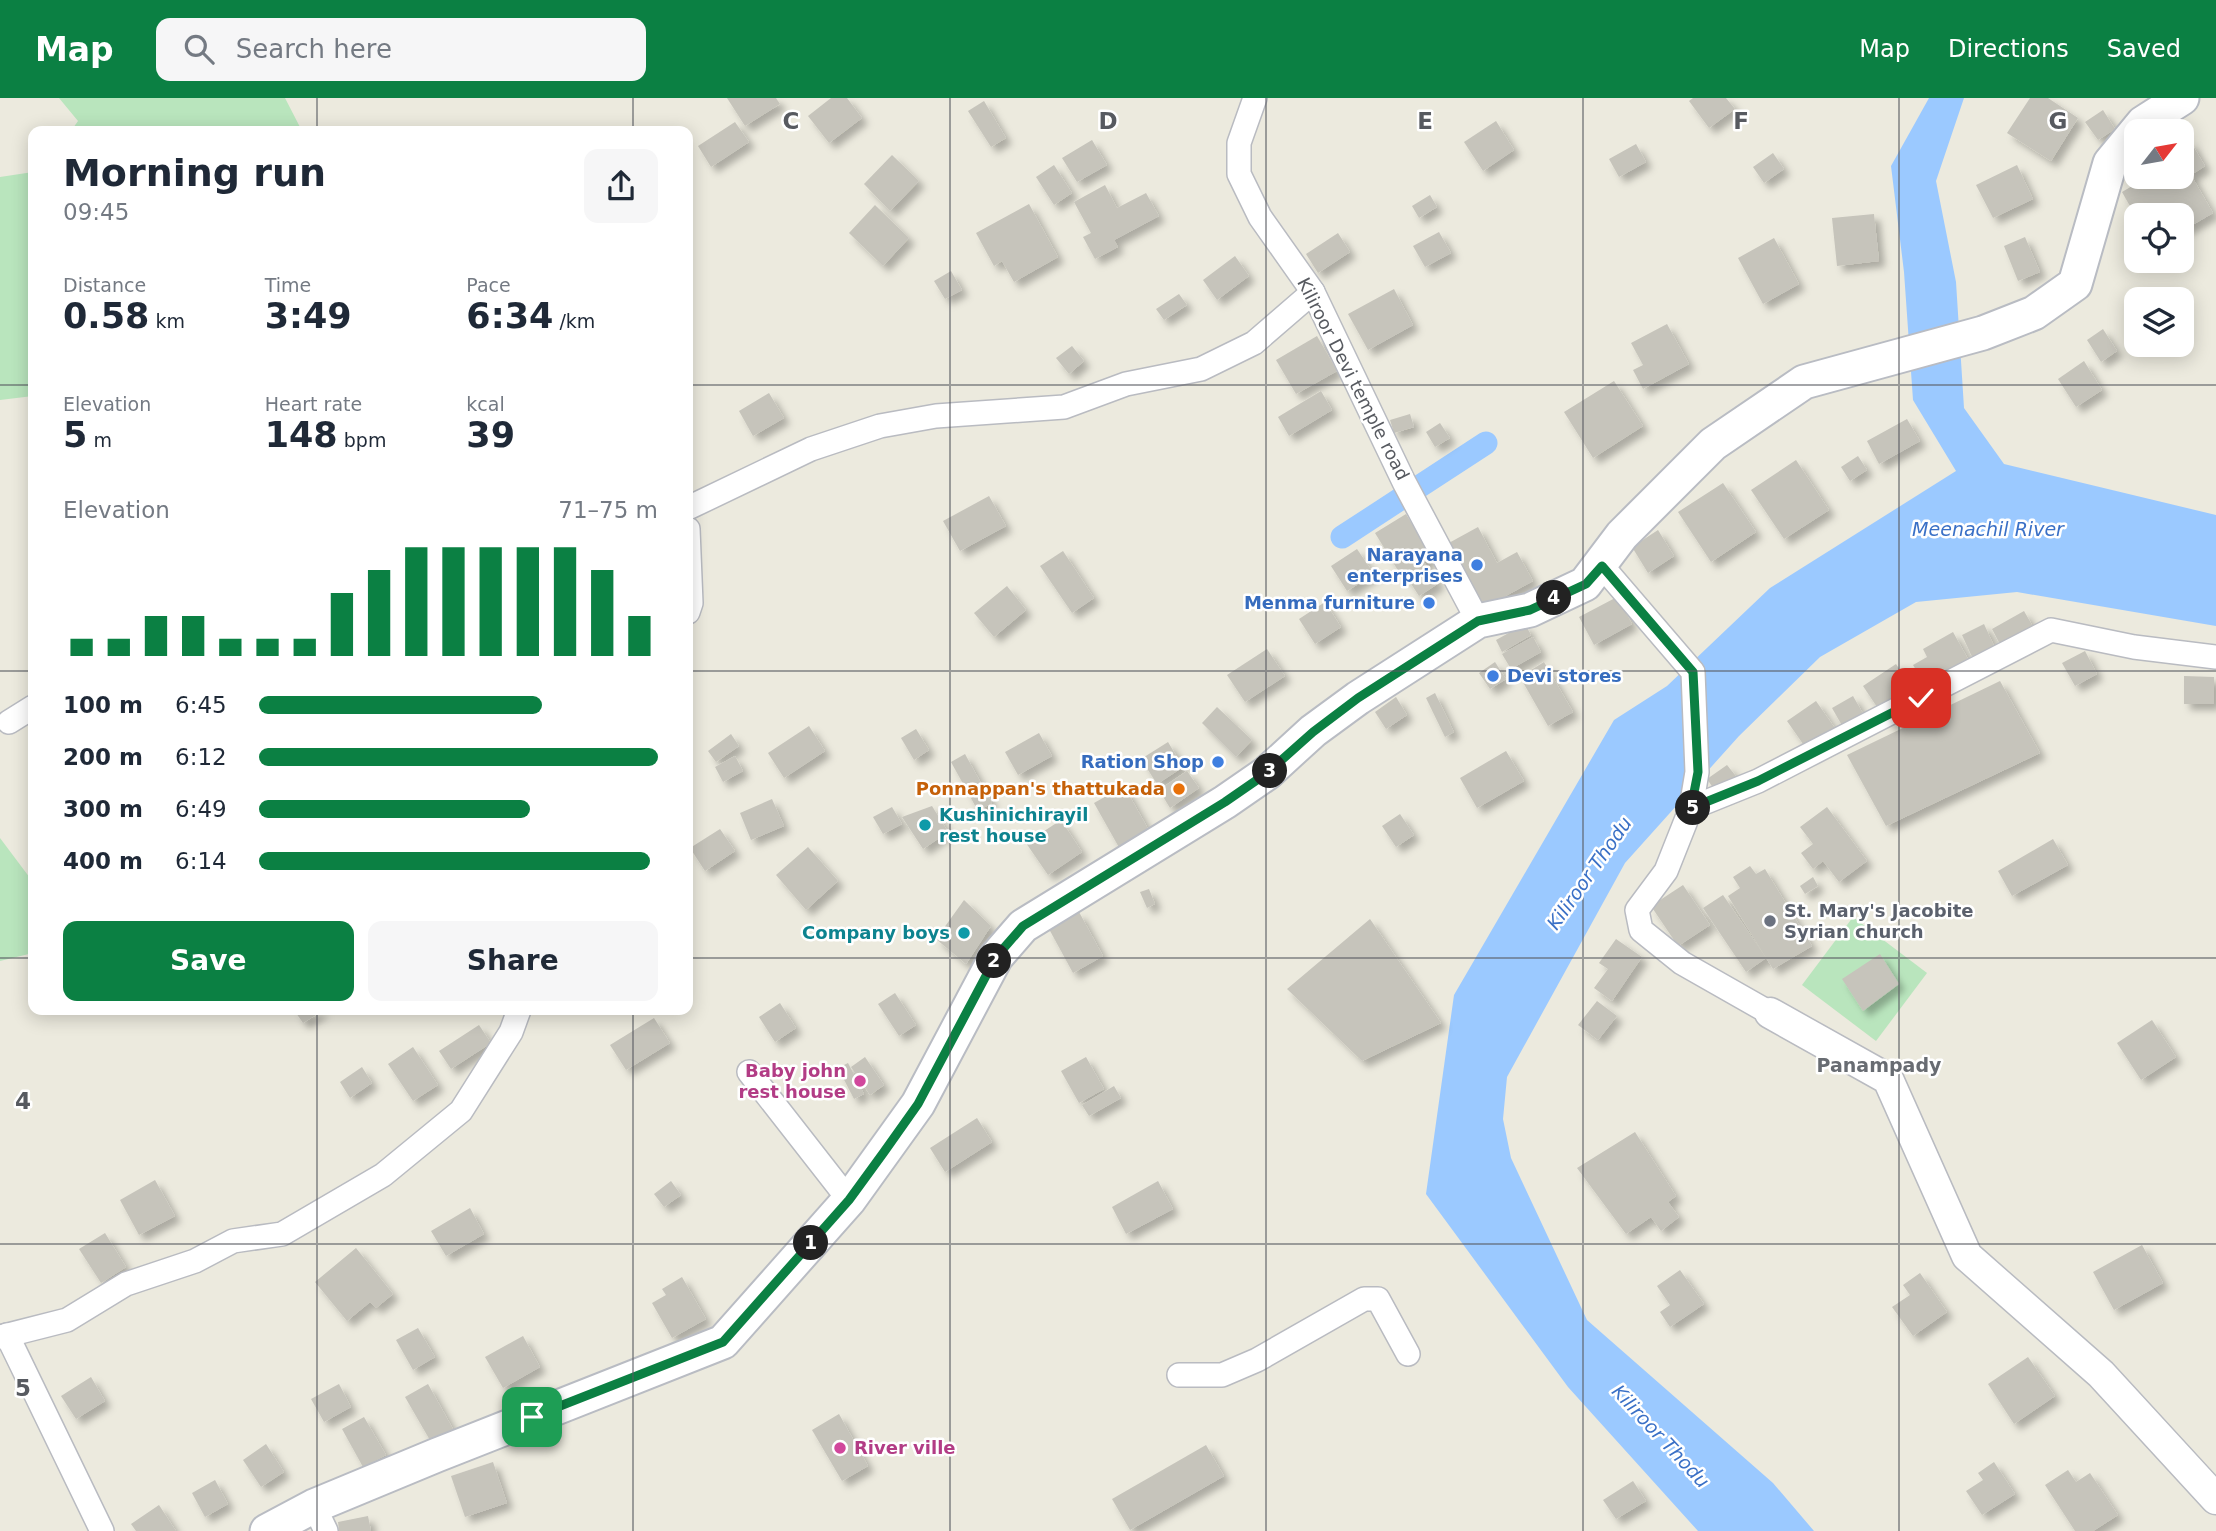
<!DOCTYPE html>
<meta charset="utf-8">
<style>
:root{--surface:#fff;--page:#f6f6f7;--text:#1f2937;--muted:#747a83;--accent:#0b8043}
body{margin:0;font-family:"DejaVu Sans",sans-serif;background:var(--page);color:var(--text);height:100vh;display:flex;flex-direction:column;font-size:26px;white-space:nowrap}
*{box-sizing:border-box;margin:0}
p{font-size:23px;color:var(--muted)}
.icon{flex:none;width:38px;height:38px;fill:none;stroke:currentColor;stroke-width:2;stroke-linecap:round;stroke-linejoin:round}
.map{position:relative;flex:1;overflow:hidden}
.drawer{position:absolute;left:28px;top:28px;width:665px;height:889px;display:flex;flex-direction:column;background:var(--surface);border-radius:14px;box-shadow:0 4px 18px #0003}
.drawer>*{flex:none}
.needle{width:46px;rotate:59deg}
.tools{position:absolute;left:2124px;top:21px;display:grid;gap:14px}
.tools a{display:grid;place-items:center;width:70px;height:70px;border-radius:14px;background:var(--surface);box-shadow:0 4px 18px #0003;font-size:35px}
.pin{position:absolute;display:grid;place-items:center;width:60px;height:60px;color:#fff;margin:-30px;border-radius:14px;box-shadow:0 4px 10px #0006}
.km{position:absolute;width:35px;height:35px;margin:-18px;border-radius:50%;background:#222;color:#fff;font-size:19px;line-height:35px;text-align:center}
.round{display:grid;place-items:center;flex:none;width:74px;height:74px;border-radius:14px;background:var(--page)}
.summary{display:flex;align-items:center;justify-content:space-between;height:119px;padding:0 35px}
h1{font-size:38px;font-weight:600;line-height:52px}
.stats{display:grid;grid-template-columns:repeat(3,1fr);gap:10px;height:119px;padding:7px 35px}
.stats div{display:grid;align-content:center}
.stats b{font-size:35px;font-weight:600}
.stats small{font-size:19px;font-weight:400}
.stats p{font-size:19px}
.chart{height:196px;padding:14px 35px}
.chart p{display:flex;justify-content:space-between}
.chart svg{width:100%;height:126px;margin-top:7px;stroke:var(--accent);stroke-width:6}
.primary-button{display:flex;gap:14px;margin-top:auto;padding:14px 35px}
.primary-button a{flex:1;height:80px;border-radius:14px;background:var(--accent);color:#fff;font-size:28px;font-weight:600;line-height:80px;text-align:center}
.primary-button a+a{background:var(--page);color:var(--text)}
ul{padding:0 35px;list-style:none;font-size:23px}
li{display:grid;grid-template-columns:112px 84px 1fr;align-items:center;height:52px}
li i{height:18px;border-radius:9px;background:var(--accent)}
header{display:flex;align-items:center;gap:42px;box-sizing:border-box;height:98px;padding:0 35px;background:var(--accent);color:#fff}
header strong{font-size:33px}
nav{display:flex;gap:38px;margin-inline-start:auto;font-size:24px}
.search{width:490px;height:63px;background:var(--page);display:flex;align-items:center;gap:18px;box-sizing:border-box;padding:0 24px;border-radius:14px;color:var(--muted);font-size:26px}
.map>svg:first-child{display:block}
.green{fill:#b9e5bd}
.water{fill:#9bc9ff}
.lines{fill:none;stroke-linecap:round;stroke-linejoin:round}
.canal{stroke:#9bc9ff;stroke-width:23}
.building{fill:#c6c4bb;filter:url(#shadow)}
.minor-casing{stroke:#b9bbc1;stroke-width:26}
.tertiary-casing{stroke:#b9bbc1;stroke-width:33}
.secondary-casing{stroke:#b9bcc3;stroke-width:37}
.minor{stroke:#fff;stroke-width:23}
.tertiary{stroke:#fff;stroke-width:30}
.secondary{stroke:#fff;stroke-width:33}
.route-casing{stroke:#fff;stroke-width:14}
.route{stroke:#0b8043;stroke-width:9}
.grid{fill:none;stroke:#575a60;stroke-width:2;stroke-opacity:0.55}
.shop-dot{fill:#3f7fe0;stroke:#fff;stroke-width:2.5}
.food-dot{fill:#e8710a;stroke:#fff;stroke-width:2.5}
.culture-dot{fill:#0f9aa8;stroke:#fff;stroke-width:2.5}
.worship-dot{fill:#6b7280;stroke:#fff;stroke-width:2.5}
.hotel-dot{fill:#d1479c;stroke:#fff;stroke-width:2.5}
.labels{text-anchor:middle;stroke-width:5;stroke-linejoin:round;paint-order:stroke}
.street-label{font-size:18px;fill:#575a60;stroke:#fff}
.shop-label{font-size:18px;font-weight:bold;fill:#366cbe;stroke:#fff;text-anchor:end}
.food-label{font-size:18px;font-weight:bold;fill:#c56008;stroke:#fff;text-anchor:end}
.culture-label{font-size:18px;font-weight:bold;fill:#0d838f;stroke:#fff;text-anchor:start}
.worship-label{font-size:18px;font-weight:bold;fill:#5b616d;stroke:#fff;text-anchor:start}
.hotel-label{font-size:18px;font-weight:bold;fill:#b23c85;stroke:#fff;text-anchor:end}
.water-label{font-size:19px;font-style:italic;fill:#3a70c6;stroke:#fff}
.neighbourhood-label{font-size:19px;font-weight:bold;fill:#686c72;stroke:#fff}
.grid-label{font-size:23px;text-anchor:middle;font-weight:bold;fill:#575a60;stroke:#fff;stroke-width:5;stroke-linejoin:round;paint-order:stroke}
</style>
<header>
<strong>Map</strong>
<div class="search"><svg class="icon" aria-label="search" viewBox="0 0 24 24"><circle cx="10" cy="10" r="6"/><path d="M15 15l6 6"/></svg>Search here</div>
<nav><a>Map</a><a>Directions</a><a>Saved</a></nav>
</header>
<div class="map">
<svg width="2216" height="1433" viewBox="0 0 2216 1433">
<defs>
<filter id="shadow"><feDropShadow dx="6" dy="6" stdDeviation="3.5" flood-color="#0004"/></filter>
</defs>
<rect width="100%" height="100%" fill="#eceade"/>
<g class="green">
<path d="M59 0H285L302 33H71L78 23Z"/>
<path d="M33 74V298L0 302V79Z"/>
<path d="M0 740 33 784V855L0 863Z"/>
<path d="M1853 819 1927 875 1876 943 1802 887Z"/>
</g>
<path class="water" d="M1929 0H1964L1936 83 1956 184 1964 310 2004 366 2216 417V528L2017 494 1916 504 1820 559 1739 638 1625 765 1507 979 1503 1021 1511 1060 1587 1222 1773 1385 1814 1433H1698L1568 1289 1426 1096 1454 897 1614 622 1667 588 1770 490 1956 373 1913 302 1904 174 1891 68Z"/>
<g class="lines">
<path class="canal" d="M1342 439 1486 345"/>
</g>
<g class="building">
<path d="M727 0H776L780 6 745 28Z"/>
<path d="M831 0H847L862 20 829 45 808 18Z"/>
<path d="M1693 0H1726L1735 11 1709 30 1689 3Z"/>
<path d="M2030 0H2048L2078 20 2051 63 2007 35Z"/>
<path d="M984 3 1006 40 991 49 968 13Z"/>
<path d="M2103 12 2115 31 2098 42 2085 24Z"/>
<path d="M1496 23 1514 52 1483 73 1464 44Z"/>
<path d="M735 24 749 44 711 69 698 48Z"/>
<path d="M1092 42 1107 67 1077 84 1062 60Z"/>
<path d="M2190 43 2205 68 2191 77 2213 115 2182 133V117H2135L2122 94 2139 84 2135 79H2182V48Z"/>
<path d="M1636 46 1646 64 1619 79 1609 61Z"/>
<path d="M1773 55 1784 71 1764 85 1753 69Z"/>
<path d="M892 57 919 83 890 113 864 86Z"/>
<path d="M1054 67 1072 95 1054 107 1036 79Z"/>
<path d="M2017 67 2033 101 1993 120 1976 87Z"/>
<path d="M1105 87 1117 110 1146 95 1159 118 1114 142 1118 149 1095 161 1083 139 1091 135 1074 104Z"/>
<path d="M1430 97 1437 109 1419 120 1412 108Z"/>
<path d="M1029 106 1058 159 1014 184 1002 163 994 168 976 135Z"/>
<path d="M875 107 909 140 883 168 849 135Z"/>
<path d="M1874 116 1879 163 1837 168 1832 120Z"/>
<path d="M1439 134 1451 155 1425 169 1413 148Z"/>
<path d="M1338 135 1350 154 1318 175 1306 156Z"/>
<path d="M2025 139 2040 174 2018 183 2004 148Z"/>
<path d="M1774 140 1799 186 1763 206 1738 160Z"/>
<path d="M1235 158 1249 178 1217 202 1203 182Z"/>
<path d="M951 173 962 192 945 201 934 183Z"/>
<path d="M1394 191 1413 227 1368 252 1348 216Z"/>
<path d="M1179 196 1187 207 1164 222 1156 211Z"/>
<path d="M1667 226 1689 266 1643 291 1633 272 1643 267 1631 245Z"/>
<path d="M2103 231 2117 253 2101 264 2087 242Z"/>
<path d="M1317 238 1337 273 1296 296 1276 262Z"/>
<path d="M1072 248 1084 263 1069 276 1056 260Z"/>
<path d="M2084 263 2102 292 2076 309 2058 281Z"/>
<path d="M1614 283 1643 328 1593 360 1564 314Z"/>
<path d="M1321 293 1332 312 1289 338 1278 319Z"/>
<path d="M769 295 784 320 753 338 739 313Z"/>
<path d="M1410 316 1414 329 1394 335 1390 322Z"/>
<path d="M1907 321 1920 343 1879 366 1867 343Z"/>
<path d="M1440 325 1450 340 1435 349 1426 334Z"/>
<path d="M1858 358 1867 372 1850 383 1841 369Z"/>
<path d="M1796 362 1829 412 1784 441 1751 392Z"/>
<path d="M1723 385 1756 434 1711 464 1678 414Z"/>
<path d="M989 398 1006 428 960 453 943 423Z"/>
<path d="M1406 416 1433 461 1424 464 1439 485 1419 498 1406 478 1402 479 1375 435Z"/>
<path d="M1478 429 1497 465 1517 454 1533 483 1482 511 1447 446Z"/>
<path d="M1658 432 1674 458 1648 475 1632 449Z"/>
<path d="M1357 451 1374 476 1347 493 1331 468Z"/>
<path d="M1063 453 1094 500 1072 515 1040 468Z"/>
<path d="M1007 488 1026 512 994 539 974 515Z"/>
<path d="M1617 499 1632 526 1594 547 1579 519Z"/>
<path d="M1325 504 1341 529 1315 546 1299 521Z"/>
<path d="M2024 513 2036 534 2003 552 1992 531Z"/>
<path d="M1525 526 1531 537 1502 554 1496 542Z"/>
<path d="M1984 526 1995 550 1973 561 1962 537Z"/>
<path d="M1953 534 1968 561 1924 585 1913 567 1927 559 1923 551Z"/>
<path d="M1533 539 1541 554 1511 571 1502 556Z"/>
<path d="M1267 551 1285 578 1245 604 1227 577Z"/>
<path d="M2085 553 2097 576 2075 588 2062 565Z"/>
<path d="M1495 564 1506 581 1490 591 1479 575Z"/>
<path d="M1544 564 1573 614 1548 628 1520 579Z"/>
<path d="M1896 566 1912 590 1879 612 1863 588Z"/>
<path d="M2184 578 2214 579V606H2184Z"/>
<path d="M2000 583 2040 655 1886 728 1847 657Z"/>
<path d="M1435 595 1454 634 1445 639 1426 600Z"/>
<path d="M1853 598 1865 619 1844 631 1832 610Z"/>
<path d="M1396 599 1407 617 1386 631 1375 614Z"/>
<path d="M1816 603 1839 636 1810 656 1787 623Z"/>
<path d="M1217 609 1252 642 1236 659 1202 625Z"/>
<path d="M809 628 825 653 784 680 768 655Z"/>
<path d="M916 631 929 652 914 662 901 640Z"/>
<path d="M1039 635 1052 658 1018 677 1005 654Z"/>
<path d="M731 636 739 648 716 664 708 653Z"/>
<path d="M1168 644 1183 669 1157 686 1141 661Z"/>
<path d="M1506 653 1524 683 1477 710 1460 680Z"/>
<path d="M965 656 992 705 978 713 951 664Z"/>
<path d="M735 658 743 673 723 684 715 669Z"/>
<path d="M1727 667 1739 682 1718 697 1707 681Z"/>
<path d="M1187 673 1199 690 1170 710 1159 692Z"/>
<path d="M1124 688 1151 736 1121 753 1094 705Z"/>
<path d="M772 701 784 728 751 742 740 715Z"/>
<path d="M932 708 948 734 923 751 902 719Z"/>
<path d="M892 709 902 726 883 736 873 719Z"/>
<path d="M1827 709 1867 763 1839 784 1823 763 1813 771 1801 755 1813 746 1800 729Z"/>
<path d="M1400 716 1414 737 1396 749 1382 728Z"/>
<path d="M1061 722 1082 754 1048 777 1026 745Z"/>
<path d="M720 731 735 753 705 773 690 750Z"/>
<path d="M2053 741 2068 767 2012 798 1998 773Z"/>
<path d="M808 749 838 783 806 812 776 777Z"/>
<path d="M1750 768 1756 776 1765 771 1812 848 1773 871 1728 798 1740 790 1733 779Z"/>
<path d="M1813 779 1818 788 1805 796 1800 788Z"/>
<path d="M1683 787 1710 827 1678 848 1651 808Z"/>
<path d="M1149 791 1155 806 1147 810 1140 794Z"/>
<path d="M1723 797 1766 860 1746 874 1703 810Z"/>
<path d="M964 802 991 828 966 866 936 841Z"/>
<path d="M1079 814 1103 858 1073 875 1049 831Z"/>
<path d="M1370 821 1441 925 1362 963 1287 891Z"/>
<path d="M1616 841 1642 859 1612 903 1594 890 1608 871 1599 865Z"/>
<path d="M1880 856 1899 886 1863 913 1842 881Z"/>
<path d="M895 895 916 927 899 938 878 906Z"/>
<path d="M1597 903 1617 918 1598 942 1578 927Z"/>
<path d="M780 905 796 930 775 944 759 919Z"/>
<path d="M294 912H324L303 925Z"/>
<path d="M654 920 670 945 626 972 610 947Z"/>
<path d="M2152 922 2176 959 2141 982 2117 945Z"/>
<path d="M479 927 491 945 451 971 439 953Z"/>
<path d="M413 949 438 987 413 1003 388 966Z"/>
<path d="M865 959 884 987 870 997 851 969Z"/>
<path d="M1086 959 1104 991 1079 1005 1061 973Z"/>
<path d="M848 965 864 996 854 1001 838 970Z"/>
<path d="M362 969 372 985 350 1000 340 984Z"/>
<path d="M1114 988 1121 1000 1089 1018 1082 1007Z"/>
<path d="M977 1020 992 1044 945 1074 930 1050Z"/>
<path d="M1635 1034 1676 1098 1668 1104 1679 1119 1661 1133 1651 1119 1626 1136 1577 1070Z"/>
<path d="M155 1082 175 1118 139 1137 120 1102Z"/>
<path d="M671 1083 681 1097 664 1109 654 1096Z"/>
<path d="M1158 1083 1173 1111 1126 1136 1112 1109Z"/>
<path d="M470 1110 484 1136 446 1158 431 1133Z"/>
<path d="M105 1135 126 1169 101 1185 79 1151Z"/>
<path d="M2142 1147 2163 1185 2114 1212 2093 1174Z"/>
<path d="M356 1150 393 1196 376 1210 370 1204 347 1223 315 1184Z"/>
<path d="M1680 1172 1704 1206 1670 1229 1660 1214 1670 1207 1657 1188Z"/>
<path d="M1920 1175 1947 1214 1913 1238 1892 1209 1910 1197 1903 1187Z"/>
<path d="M682 1179 706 1221 672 1240 652 1205 666 1197 662 1191Z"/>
<path d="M418 1230 435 1259 413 1272 396 1242Z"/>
<path d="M523 1238 540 1269 503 1290 485 1259Z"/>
<path d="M2028 1259 2055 1298 2014 1326 1988 1286Z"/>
<path d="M91 1279 105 1303 76 1321 61 1298Z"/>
<path d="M339 1286 351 1309 324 1324 311 1301Z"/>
<path d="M428 1286 453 1331 431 1344 405 1299Z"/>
<path d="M839 1316 868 1368 842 1383 812 1332Z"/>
<path d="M364 1319 386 1357 363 1369 342 1331Z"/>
<path d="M266 1346 284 1374 261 1389 243 1362Z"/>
<path d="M1206 1347 1224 1378 1130 1432 1112 1401Z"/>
<path d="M493 1364 507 1405 465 1419 451 1378Z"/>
<path d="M1994 1364 2015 1396 1982 1417 1966 1393 1983 1382 1978 1375Z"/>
<path d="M2068 1372 2076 1384 2090 1375 2118 1417 2093 1433H2075L2045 1387Z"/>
<path d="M215 1382 228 1406 205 1419 192 1395Z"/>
<path d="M1633 1383 1646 1403 1616 1421 1603 1402Z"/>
<path d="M159 1407 176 1433H136L131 1426Z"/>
<path d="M368 1418 371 1433H339L338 1424Z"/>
</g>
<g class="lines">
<defs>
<g id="minor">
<path d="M1255 0 1239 45V76L1260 119 1313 194 1404 384 1478 523"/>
<path d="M688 410 811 351 880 328 936 318 1064 309 1126 286 1201 271 1254 245 1313 194"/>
<path d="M688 431 691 505 688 514"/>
<path d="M1602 468 1693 574 1697 674 1691 710 1666 773 1637 812 1641 832 1682 865 1770 915"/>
<path d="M9 624 33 609"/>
<path d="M1691 710 1758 683 2051 532 2134 549 2216 559"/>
<path d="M749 974 849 1102"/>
<path d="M7 1237 102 1433"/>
<path d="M0 1239 67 1222 126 1186 195 1163 233 1143 282 1136 383 1077 461 1013 511 934 519 912"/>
<path d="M1179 1277H1222L1257 1262 1364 1201H1378L1408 1256"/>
<path d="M314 1408 326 1433"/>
</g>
<path id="tertiary" d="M1770 915 1888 981 1967 1158 2101 1276 2216 1401"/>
<path id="secondary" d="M267 1433 314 1408 437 1357 723 1244 849 1102 918 1006 996 859 1023 828 1225 704 1267 675 1313 633 1358 600 1478 523 1530 512 1585 486 1622 437 1713 346 1804 284 1983 235 2034 215 2075 186 2110 65 2143 25 2182 0"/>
</defs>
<use href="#minor" class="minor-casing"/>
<use href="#tertiary" class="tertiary-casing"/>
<use href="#secondary" class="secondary-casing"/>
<use href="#minor" class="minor"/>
<use href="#tertiary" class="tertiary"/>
<use href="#secondary" class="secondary"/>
</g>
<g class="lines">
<defs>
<path id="route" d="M532 1319 723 1244 849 1102 884 1054 918 1006 996 859 1023 828 1225 704 1267 675 1313 634 1358 600 1478 523 1530 512 1586 486 1602 468 1693 574 1698 674 1691 710 1758 683 1921 600"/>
</defs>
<use href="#route" class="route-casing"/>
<use href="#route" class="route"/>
</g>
<path class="grid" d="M317 0V33M633 0V33M950 0V1433M1266 0V1433M1583 0V1433M1899 0V1433M0 287H33M688 287H2216M0 573H33M688 573H2216M0 860H33M688 860H2216M317 912V1433M633 912V1433M0 1146H2216"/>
<g class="shop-dot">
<circle cx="1477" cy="467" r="7"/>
<circle cx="1429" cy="505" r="7"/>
<circle cx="1493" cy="578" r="7"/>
<circle cx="1218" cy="664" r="7"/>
</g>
<circle class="food-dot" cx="1179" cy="691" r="7"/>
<g class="culture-dot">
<circle cx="925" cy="727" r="7"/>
<circle cx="964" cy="835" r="7"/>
</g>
<circle class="worship-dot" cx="1770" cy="823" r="7"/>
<g class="hotel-dot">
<circle cx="860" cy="983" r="7"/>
<circle cx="840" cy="1350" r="7"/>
</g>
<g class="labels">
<g class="street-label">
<text transform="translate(1353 281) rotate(63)" y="6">Kiliroor Devi temple road</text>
</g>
<g class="shop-label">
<text x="1463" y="463">Narayana<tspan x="1463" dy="21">enterprises</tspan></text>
<text x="1415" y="511">Menma furniture</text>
<text x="1507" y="584" text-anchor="start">Devi stores</text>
<text x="1204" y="670">Ration Shop</text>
</g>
<g class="food-label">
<text x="1165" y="697">Ponnappan's thattukada</text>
</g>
<g class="culture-label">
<text x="939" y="723">Kushinichirayil<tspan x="939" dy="21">rest house</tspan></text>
<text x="950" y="841" text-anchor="end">Company boys</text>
</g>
<g class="worship-label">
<text x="1784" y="819">St. Mary's Jacobite<tspan x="1784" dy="21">Syrian church</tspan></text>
</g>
<g class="hotel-label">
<text x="846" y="979">Baby john<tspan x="846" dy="21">rest house</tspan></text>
<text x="854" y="1356" text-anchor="start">River ville</text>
</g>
<g class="water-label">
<text x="1988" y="438">Meenachil River</text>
<text transform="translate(1589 775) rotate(-55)" y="7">Kiliroor Thodu</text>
<text transform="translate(1661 1338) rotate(47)" y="7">Kiliroor Thodu</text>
</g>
<g class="neighbourhood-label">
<text x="1879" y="974">Panampady</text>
</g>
</g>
<g class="grid-label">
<text x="791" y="31">C</text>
<text x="1108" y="31">D</text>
<text x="1425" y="31">E</text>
<text x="1741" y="31">F</text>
<text x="2058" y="31">G</text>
<text x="23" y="1011">4</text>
<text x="23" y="1298">5</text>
</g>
</svg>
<div class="tools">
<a><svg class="needle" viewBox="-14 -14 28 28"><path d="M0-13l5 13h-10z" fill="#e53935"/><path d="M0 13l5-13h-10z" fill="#747a83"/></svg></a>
<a><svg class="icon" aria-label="locate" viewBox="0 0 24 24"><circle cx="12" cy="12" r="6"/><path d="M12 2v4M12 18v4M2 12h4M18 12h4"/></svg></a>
<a><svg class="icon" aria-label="layers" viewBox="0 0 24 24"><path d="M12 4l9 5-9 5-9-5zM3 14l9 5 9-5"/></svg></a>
</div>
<div class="pin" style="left:532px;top:1319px;background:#1e9e55"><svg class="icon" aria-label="arrive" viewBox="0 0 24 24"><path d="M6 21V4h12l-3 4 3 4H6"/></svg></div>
<div class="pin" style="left:1921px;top:600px;background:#d93025"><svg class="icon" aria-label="check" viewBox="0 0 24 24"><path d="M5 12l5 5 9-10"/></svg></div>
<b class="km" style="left:811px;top:1145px">1</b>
<b class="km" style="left:994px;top:863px">2</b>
<b class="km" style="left:1270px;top:673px">3</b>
<b class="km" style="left:1554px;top:500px">4</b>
<b class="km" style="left:1693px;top:710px">5</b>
<section class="drawer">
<div class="summary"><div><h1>Morning run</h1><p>09:45</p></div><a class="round"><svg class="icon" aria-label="share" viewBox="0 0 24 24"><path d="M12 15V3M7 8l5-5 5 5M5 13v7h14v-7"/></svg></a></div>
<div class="stats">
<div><p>Distance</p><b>0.58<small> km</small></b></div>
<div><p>Time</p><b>3:49</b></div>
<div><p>Pace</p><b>6:34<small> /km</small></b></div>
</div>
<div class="stats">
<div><p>Elevation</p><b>5<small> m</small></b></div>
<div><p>Heart rate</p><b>148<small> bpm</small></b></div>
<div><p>kcal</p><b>39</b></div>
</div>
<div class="chart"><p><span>Elevation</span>71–75 m</p>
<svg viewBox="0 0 160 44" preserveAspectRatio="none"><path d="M5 44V38M15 44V38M25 44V30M35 44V30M45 44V38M55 44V38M65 44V38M75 44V22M85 44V14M95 44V6M105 44V6M115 44V6M125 44V6M135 44V6M145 44V14M155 44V30"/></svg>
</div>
<ul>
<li><b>100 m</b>6:45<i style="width:71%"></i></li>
<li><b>200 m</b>6:12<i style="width:100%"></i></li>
<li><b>300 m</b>6:49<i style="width:68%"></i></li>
<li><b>400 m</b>6:14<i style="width:98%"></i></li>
</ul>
<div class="primary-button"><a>Save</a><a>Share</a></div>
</section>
</div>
